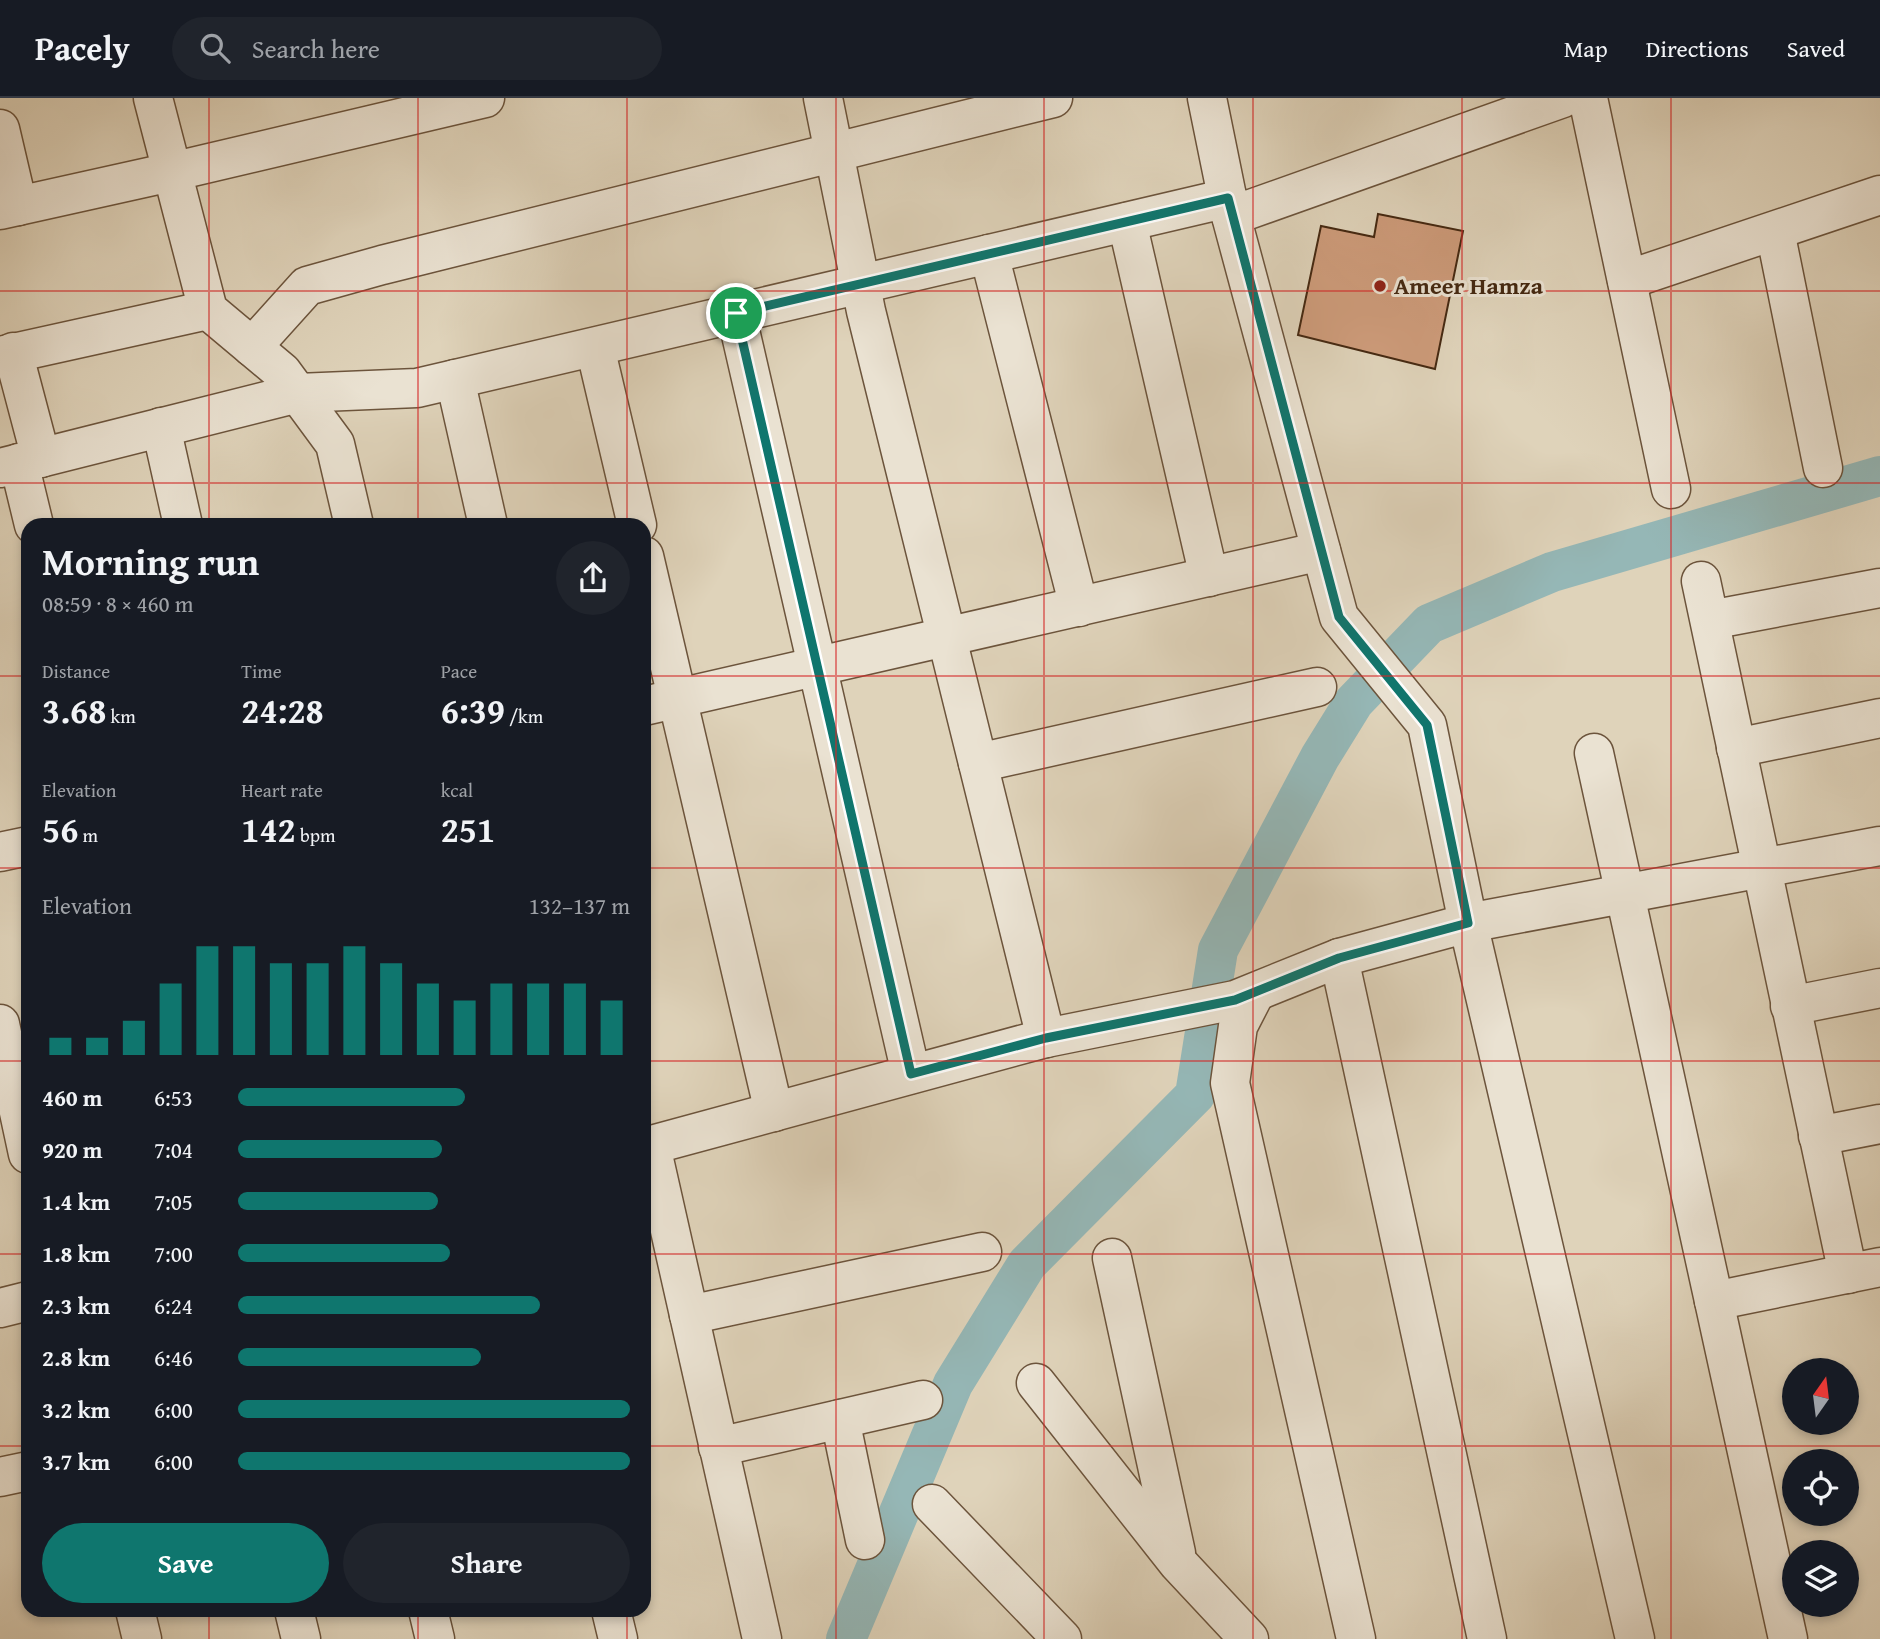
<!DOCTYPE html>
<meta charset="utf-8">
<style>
:root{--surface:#171b24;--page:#20242c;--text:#f1f3f6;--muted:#9ea1a6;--line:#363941;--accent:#0f766e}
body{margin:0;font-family:"Gentium Book Plus",serif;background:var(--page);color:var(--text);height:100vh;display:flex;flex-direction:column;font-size:26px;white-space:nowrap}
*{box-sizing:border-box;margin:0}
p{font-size:23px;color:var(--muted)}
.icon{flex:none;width:38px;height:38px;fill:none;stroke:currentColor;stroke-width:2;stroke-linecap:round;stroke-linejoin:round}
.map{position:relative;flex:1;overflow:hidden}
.sheet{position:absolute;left:21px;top:420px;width:630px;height:1099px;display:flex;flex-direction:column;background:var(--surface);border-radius:21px;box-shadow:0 4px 10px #0003}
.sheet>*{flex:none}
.needle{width:46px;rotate:14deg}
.controls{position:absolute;left:1782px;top:1260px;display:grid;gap:14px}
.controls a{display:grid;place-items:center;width:77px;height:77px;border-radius:50%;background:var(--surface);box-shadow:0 4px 10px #0003;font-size:35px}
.pin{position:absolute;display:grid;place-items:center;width:60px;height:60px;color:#fff;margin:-30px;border:4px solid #fff;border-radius:50%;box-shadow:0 2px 7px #0007}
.round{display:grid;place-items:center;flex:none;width:74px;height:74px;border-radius:37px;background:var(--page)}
.headline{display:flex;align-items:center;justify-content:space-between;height:119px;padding:0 21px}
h1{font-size:38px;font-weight:700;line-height:52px}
.metrics{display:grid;grid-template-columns:repeat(3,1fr);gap:10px;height:119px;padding:7px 21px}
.metrics div{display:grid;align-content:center}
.metrics b{font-size:35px;font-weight:700}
.metrics small{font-size:19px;font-weight:400}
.metrics p{font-size:19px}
.chart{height:196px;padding:14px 21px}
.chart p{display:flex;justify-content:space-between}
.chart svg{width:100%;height:126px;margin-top:7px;stroke:var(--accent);stroke-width:6}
.button{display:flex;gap:14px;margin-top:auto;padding:14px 21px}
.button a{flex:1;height:80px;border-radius:42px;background:var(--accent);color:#fff;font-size:28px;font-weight:700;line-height:80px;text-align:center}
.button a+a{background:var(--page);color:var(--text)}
ul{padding:0 21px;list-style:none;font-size:23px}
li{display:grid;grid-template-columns:112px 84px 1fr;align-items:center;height:52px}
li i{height:18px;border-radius:9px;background:var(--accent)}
header{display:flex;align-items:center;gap:42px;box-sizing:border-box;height:98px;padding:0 35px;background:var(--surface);border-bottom:2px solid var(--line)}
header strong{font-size:33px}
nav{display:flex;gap:38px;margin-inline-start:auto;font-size:24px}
.search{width:490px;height:63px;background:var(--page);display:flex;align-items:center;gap:18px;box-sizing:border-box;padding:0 24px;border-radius:38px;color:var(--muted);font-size:26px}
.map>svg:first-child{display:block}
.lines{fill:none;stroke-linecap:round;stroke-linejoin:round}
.canal{stroke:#95b7b6;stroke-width:40}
.building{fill:#cd9b7a;stroke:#452912;stroke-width:2}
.minor-casing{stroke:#6c543c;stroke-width:41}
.tertiary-casing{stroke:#6c543c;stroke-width:41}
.minor{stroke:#eae2d2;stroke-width:38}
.tertiary{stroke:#eae2d2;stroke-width:38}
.route-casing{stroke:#fff;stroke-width:14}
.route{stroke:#0f766e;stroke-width:9}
.grid{fill:none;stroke:#d62828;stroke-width:2;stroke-opacity:0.55}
.poi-dot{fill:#8f2418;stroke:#eae2d2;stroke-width:2.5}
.labels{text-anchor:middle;stroke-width:6;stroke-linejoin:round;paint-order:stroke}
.poi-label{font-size:24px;font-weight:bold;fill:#452912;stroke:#eae2d2;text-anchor:start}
</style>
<header>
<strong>Pacely</strong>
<div class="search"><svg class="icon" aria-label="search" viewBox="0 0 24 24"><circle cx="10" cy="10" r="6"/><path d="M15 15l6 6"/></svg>Search here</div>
<nav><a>Map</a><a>Directions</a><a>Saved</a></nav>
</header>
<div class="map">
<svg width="1880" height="1541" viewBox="0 0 1880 1541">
<rect width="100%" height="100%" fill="#dfd3ba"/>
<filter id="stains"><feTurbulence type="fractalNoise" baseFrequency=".00286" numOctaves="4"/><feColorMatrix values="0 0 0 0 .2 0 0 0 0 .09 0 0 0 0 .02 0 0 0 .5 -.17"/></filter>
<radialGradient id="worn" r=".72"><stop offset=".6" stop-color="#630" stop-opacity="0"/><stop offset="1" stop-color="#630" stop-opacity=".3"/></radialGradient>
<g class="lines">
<path class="canal" d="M846 1541 953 1286 1027 1166 1195 997 1218 852 1320 659 1354 604 1429 526 1552 474 1880 378"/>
</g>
<path class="building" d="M1378 116 1463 133 1435 271 1298 237 1321 128 1374 139Z"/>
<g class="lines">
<defs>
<g id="minor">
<path d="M823 0 866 213 1046 940"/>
<path d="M1207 0 1231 118 1339 519 1427 627 1468 825 1635 1541"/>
<path d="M1588 0 1671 391"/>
<path d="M0 31 18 108"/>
<path d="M0 112 171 74 485 0"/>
<path d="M1231 118 1563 0"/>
<path d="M1127 124 1209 479"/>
<path d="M1775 133 1823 370"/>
<path d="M989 156 1079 509"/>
<path d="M1627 182 1880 97"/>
<path d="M736 215 911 976"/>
<path d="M252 249 307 188 382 167 1053 0"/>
<path d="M595 249 637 427"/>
<path d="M13 254 41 360"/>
<path d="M0 258 208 212"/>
<path d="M455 281 488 427"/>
<path d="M161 329 183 427"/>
<path d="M19 365 34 427"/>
<path d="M0 370 298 295 417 290 1228 100"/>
<path d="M644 458 774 1014"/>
<path d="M1701 483 1848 1176"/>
<path d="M1710 522 1880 490"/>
<path d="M644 608 1321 453"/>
<path d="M1736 650 1880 620"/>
<path d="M1594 655 1788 1541"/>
<path d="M978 665 1317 589"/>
<path d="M0 754 28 748"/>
<path d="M1339 860 1487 1541"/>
<path d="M1254 897 1238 928 1230 985 1356 1541"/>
<path d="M1790 908 1880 890"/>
<path d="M0 926 28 1056"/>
<path d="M1818 1038 1880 1026"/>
<path d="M651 1048 762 1541"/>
<path d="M644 1049 1046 940 1235 902 1339 860 1468 825 1880 748"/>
<path d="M1112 1160 1176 1455"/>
<path d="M1714 1203 1880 1169"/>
<path d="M0 1210 28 1203"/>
<path d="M689 1217 982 1154"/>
<path d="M1036 1285 1178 1465 1249 1541"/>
<path d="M840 1321 865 1442"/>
<path d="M718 1349 923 1302"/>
<path d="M0 1379 28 1373"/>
<path d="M932 1406 1062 1541"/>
<path d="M135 1512 142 1541"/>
<path d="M294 1512 301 1541"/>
<path d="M428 1512 435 1541"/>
</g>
<g id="tertiary">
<path d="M153 0 208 212 282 274 335 346 354 427"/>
<path d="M611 1512 618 1541"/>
</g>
</defs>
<use href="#minor" class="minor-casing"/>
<use href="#tertiary" class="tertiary-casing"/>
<use href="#minor" class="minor"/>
<use href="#tertiary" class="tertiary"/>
</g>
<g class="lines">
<defs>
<path id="route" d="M1228 100 1339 519 1427 627 1468 825 1339 860 1235 902 1046 940 911 976 736 215Z"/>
</defs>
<use href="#route" class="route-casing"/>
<use href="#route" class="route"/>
</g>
<path class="grid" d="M209 0V427M418 0V427M627 0V427M836 0V1541M1044 0V1541M1253 0V1541M1462 0V1541M1671 0V1541M0 193H1880M0 385H1880M0 578H28M644 578H1880M0 770H28M644 770H1880M0 963H28M644 963H1880M0 1156H28M644 1156H1880M0 1348H28M644 1348H1880M209 1512V1541M418 1512V1541M627 1512V1541"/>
<circle class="poi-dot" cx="1380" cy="188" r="7"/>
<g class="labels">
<g class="poi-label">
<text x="1394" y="196">Ameer Hamza</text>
</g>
</g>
<rect width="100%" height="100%" filter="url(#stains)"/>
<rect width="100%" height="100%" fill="url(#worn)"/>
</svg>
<div class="controls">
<a><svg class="needle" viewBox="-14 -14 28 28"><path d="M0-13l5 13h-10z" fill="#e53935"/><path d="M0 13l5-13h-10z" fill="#9ea1a6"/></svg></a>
<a><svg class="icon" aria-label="locate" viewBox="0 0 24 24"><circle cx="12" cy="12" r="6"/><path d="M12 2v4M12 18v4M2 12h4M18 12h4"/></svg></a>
<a><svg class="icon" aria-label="layers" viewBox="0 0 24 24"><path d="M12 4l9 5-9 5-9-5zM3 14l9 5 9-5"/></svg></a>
</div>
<div class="pin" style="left:736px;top:215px;background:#1e9e55"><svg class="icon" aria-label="arrive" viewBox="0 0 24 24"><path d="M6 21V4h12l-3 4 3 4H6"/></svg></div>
<section class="sheet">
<div class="headline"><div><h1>Morning run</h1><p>08:59 · 8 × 460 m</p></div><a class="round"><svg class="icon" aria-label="share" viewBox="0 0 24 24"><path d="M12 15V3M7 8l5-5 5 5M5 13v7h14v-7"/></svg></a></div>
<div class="metrics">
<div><p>Distance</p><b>3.68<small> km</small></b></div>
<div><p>Time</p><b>24:28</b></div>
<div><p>Pace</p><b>6:39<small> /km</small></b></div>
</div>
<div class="metrics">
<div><p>Elevation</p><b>56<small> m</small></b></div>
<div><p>Heart rate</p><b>142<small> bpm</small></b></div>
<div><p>kcal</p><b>251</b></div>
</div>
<div class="chart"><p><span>Elevation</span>132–137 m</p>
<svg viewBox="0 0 160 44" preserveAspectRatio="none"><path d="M5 44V38M15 44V38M25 44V32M35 44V19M45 44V6M55 44V6M65 44V12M75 44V12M85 44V6M95 44V12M105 44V19M115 44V25M125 44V19M135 44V19M145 44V19M155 44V25"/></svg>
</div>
<ul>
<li><b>460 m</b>6:53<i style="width:58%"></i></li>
<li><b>920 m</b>7:04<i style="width:52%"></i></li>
<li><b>1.4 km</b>7:05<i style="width:51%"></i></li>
<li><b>1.8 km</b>7:00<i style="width:54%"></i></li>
<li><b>2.3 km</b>6:24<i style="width:77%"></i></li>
<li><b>2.8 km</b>6:46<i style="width:62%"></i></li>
<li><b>3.2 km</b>6:00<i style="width:100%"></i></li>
<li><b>3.7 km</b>6:00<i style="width:100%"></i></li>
</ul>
<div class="button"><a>Save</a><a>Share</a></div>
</section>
</div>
